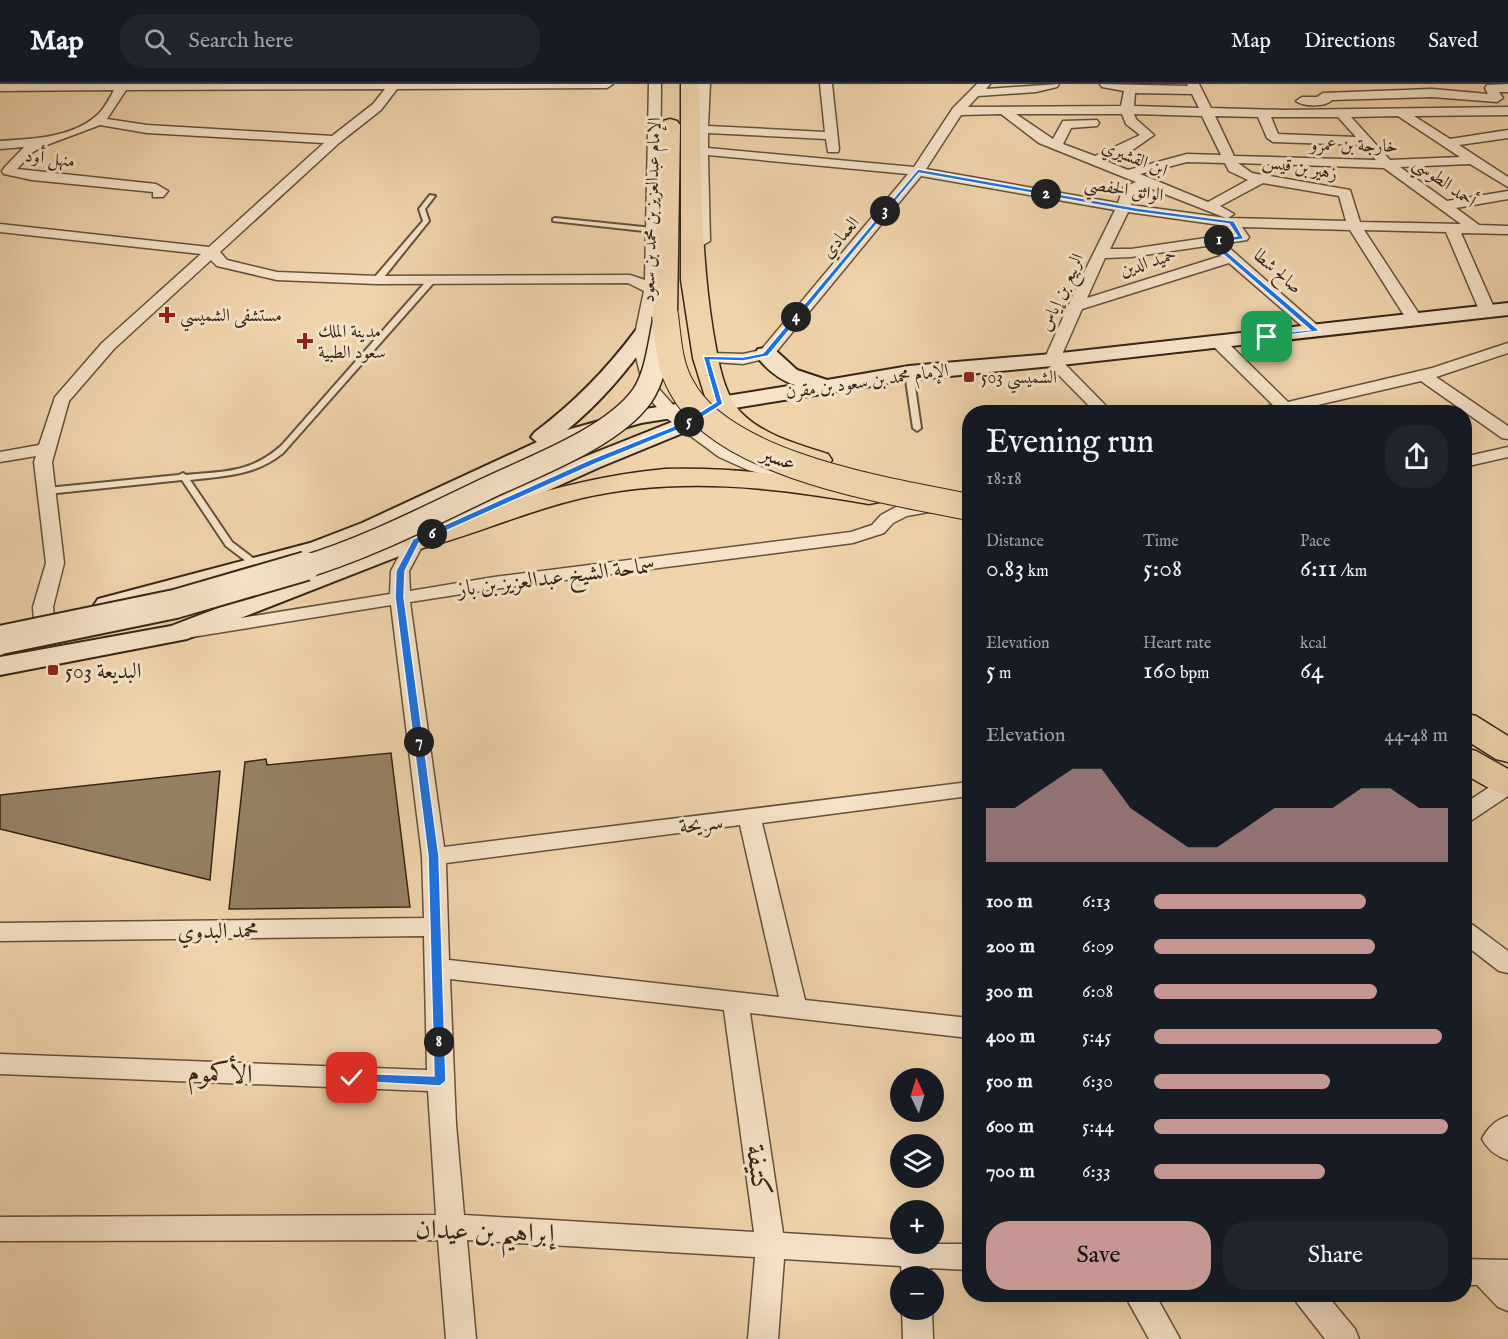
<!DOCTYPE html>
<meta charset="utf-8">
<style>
:root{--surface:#171b24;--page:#20242c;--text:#f1f3f6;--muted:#9ea1a6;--line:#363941;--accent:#c59692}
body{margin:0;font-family:"IM FELL English",Amiri,serif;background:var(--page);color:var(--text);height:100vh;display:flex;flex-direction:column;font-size:22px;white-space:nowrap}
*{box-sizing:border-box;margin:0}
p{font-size:20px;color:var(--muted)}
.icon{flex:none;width:33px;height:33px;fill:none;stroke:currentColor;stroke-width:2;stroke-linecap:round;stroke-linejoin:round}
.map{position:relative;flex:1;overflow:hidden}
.details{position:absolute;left:962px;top:321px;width:510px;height:897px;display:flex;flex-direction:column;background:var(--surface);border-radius:24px;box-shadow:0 6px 24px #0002}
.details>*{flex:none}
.needle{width:39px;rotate:356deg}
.fabs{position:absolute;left:890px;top:984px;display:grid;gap:12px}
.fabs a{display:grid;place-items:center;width:54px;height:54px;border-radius:50%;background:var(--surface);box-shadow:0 6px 24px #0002;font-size:30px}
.pin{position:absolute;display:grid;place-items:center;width:51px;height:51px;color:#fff;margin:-26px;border-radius:12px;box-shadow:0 3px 9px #0006}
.km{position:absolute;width:30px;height:30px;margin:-15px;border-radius:50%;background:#222;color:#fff;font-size:16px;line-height:30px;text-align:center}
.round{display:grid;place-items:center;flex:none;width:63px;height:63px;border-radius:24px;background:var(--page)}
.overview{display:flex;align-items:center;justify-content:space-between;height:102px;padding:0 24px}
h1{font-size:33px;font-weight:600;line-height:45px}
.figures{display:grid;grid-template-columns:repeat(3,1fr);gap:9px;height:102px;padding:6px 24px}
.figures div{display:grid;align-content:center}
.figures b{font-size:26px;font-weight:600}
.figures small{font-size:16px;font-weight:400}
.figures p{font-size:16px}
.chart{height:168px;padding:12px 24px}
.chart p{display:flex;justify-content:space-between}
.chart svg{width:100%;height:108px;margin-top:6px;fill:var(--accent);opacity:.7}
.cta{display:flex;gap:12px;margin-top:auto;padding:12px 24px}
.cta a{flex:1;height:69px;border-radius:24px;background:var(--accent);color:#111;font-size:24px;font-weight:600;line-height:69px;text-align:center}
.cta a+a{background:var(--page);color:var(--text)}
ul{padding:0 24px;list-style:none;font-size:20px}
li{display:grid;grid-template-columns:96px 72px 1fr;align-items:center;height:45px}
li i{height:15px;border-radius:8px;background:var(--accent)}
header{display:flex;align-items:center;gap:36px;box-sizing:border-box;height:84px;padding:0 30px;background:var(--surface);border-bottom:2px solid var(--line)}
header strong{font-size:28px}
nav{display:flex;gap:33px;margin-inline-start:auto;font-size:21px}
.search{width:420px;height:54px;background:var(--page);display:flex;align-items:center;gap:15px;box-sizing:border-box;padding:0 21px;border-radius:24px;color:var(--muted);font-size:22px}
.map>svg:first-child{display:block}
.building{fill:#958063;stroke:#342616;stroke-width:1.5}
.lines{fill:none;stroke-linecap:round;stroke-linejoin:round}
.lane-casing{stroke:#63513b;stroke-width:4}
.street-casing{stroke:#63513b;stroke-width:3}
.secondary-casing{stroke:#342616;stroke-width:4}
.primary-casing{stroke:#342616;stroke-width:3}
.lane{fill:#f5e2c8;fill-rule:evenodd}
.street{fill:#f5e2c8;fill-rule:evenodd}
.secondary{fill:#f5e2c8;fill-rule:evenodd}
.primary{fill:#efd3ab;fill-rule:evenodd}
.secondary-bridge-far1-casing{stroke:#342616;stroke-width:25;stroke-linecap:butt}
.secondary-bridge-casing{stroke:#342616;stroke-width:32;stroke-linecap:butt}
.primary-bridge-casing{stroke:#342616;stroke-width:28;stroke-linecap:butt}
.secondary-bridge-far1{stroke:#f5e2c8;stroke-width:22}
.secondary-bridge{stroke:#f5e2c8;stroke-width:28}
.primary-bridge{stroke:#efd3ab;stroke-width:26}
.route{fill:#1a73e8;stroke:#fff;stroke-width:1.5}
.poi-dot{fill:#8f2418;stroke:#f5e2c8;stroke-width:2}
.labels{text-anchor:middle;stroke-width:6;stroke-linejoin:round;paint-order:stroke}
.far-street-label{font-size:18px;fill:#342616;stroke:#f5e2c8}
.far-poi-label{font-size:18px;fill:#342616;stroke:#f5e2c8;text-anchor:start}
.street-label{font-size:22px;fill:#342616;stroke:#f5e2c8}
.poi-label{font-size:22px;fill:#342616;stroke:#f5e2c8;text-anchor:start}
.near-street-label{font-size:27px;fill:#342616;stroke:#f5e2c8}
</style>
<header>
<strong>Map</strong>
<div class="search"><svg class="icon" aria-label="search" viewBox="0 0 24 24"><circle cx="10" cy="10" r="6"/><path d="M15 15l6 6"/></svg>Search here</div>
<nav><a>Map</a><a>Directions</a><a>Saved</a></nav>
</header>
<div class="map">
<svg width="1508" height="1255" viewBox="0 0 1508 1255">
<rect width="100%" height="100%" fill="#efd3ab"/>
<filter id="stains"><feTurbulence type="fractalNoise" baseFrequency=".00333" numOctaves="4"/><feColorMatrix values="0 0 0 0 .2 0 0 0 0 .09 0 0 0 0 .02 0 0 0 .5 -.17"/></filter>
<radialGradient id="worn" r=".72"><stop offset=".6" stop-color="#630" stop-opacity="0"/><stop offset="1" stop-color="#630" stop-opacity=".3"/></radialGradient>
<g class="building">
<path d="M391 669 410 823 229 825 245 678 266 675 267 681Z"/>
<path d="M220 687 210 796 0 745V711Z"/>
</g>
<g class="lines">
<defs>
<g id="lane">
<path d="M430 111 435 112 425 125 429 137 380 198H374V194L423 137 419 125Z"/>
<path d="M555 134 653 144 656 146 653 148 553 137V135Z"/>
<path d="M430 193 437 195 283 369C255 392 224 392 190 396L232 458 261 480 263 482 261 484H255L226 462 182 396 47 410 43 407 47 404 179 391 183 389 186 391C226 387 251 389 282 361Z"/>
<path d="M906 287H912L913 289 921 344 917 347 913 344 905 289Z"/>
</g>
<g id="street">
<path d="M0 0H613L607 4 397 5 381 26 339 59 220 168 227 176 277 188 377 192 630 191 645 196 649 0H661L659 205 651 250 652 273 659 305 677 325 731 365 760 378 815 394 818 398 815 402 809 403 748 386 719 373 665 333 645 309 636 273 635 250 644 207 628 199 377 200 277 196 217 182 211 176 114 265 69 317 52 378 64 479 53 523 54 537 51 541H37L34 537 33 523 46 479 34 378 36 372 0 378V368L39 361 55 313 102 259 201 170 0 148V140L209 163 324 59 147 49 100 41 44 62 33 68 17 85 156 100 168 107 163 113H153V108L32 96 4 90 2 87 4 84 24 63 0 65V57C31 55 70 54 95 33 104 26 109 15 114 6L0 7ZM385 5 373 20 332 52 147 41 107 35 126 6Z"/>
<path d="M698 0H710L708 42 825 48 820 0H832L839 65 838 68H828L826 55 708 49V64L914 83 953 24 977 0H990L986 5 1059 0 1057 3 1036 8 978 12 968 23 1121 22 1124 7 1102 3 1100 0 1188 2 1187 0H1199L1211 24 1284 26 1508 23V31L1414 32 1450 55 1508 46V54L1459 61 1508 93V103L1470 80 1400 83 1447 117 1508 107V115L1456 124 1479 141 1508 142V150L1461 149 1496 228 1488 233 1480 228 1446 148 1364 146 1423 236 1415 241 1407 236 1350 146 1242 143 1249 153 1247 156 1131 173 1105 174 1087 214 1221 172 1215 165 1217 162H1227L1324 247 1316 252 1311 250 1229 179 1082 225 1060 275 1112 328H1095L1044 276 1075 207 1115 126 921 92 772 273 743 280 699 277 697 274V257L705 252 713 257V269L743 270 761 266 908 90 708 71 710 157 703 161 698 160 696 157 695 67ZM1135 9 1192 10 1199 24 1134 22ZM1016 30H1122L1126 40 1140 51 1095 72 1063 60 1071 44 1097 42 1099 39 1097 36 1063 37 1053 55ZM1134 30 1202 32 1221 71 1187 70 1128 86 1106 77 1134 65 1154 51 1136 35ZM961 31 1001 30 1039 59 1136 98 1123 104 1118 119 926 85ZM1215 32 1258 33 1267 54 1273 58 1363 61 1376 76 1234 72ZM1398 32 1460 73 1390 76 1351 33ZM1271 33H1338L1356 53 1278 50ZM1187 78 1225 79 1229 87 1248 96 1208 118 1140 90ZM1238 79 1384 84 1461 140 1360 138 1350 106 1252 89ZM1263 99 1339 112 1346 137 1228 134 1234 130 1220 122ZM1147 103 1226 134 1131 121 1134 109ZM1128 128 1227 142 1233 150 1131 165H1110Z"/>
<path d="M1508 0V8H1499L1503 14 1497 18 1432 13 1332 16C1326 23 1304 23 1296 17L1302 13H1317L1323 9 1432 5 1488 10 1485 4 1487 1Z"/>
<path d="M1218 253 1224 255 1288 318 1432 284 1508 259V269L1436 293 1508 342V355L1502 354 1421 297 1296 326 1297 328H1258L1260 324 1273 321 1212 261 1210 258 1212 255Z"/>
<path d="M1508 363V373L1464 383V373Z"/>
<path d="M928 418 934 419 937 423 934 427 907 432 893 439 884 449 853 459 494 505 410 518 444 763 969 698V712L762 739 805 916 969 934V954L750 929 783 1149 900 1156V1160H969V1186L930 1184V1192H902L901 1182 784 1175 778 1255H748L755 1173 467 1156 476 1255H446L438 1156 0 1157V1133L436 1131 428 1007 0 990V970L427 986 424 852 0 857V839L424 834 422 772 391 521 192 553 185 551 182 547 185 543 390 510 391 487 409 453H423L425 457 409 487 410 507 494 493 851 448 872 441 881 431 896 423ZM740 741 779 913 449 876 446 779ZM450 895 724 926 754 1148 464 1131 456 1040Z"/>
<path d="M1508 694V712L1472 736 1464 739V720L1500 696Z"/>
<path d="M1464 838 1473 841 1508 867V889L1499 887 1464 860Z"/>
<path d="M1508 1032V1076C1496 1072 1488 1066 1482 1055 1488 1043 1496 1036 1508 1032Z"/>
<path d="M1464 1175 1508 1176V1227L1498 1223 1477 1201H1464Z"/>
<path d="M1124 1210H1155L1180 1255H1149Z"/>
<path d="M1292 1210H1326L1355 1245 1359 1255H1325L1297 1219Z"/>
<path d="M902 1226H932L933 1255H903Z"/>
</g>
<g id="secondary">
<path d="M1508 219V231L1052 282 909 296 641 339 576 358 380 449 328 469 107 529 98 527 94 521 98 515 310 459 362 439 537 358 531 353 535 348C574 319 607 285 636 246L643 244 650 246 653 250C628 286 601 318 567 346L639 326 795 301C778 295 766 285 755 270L758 265 766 264 774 265 797 286 827 296 909 282 1052 270Z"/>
<path d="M687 332 695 334 698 339 695 344 600 383 425 462 187 555 0 591V573L171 542 407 452 584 373Z"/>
</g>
<g id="primary">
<path d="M681 0H699C701 83 700 166 713 247 717 270 721 298 733 318 751 348 797 360 828 370L832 376 828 382C797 389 737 355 717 332 704 340 694 349 678 345L674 339 678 333 706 316 693 274 681 196Z"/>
<path d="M670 35 677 37 680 41 677 231 673 236 665 238 657 236 653 231 660 41 663 37Z"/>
<path d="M665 385C734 383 801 392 869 404L879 406 883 412 879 418 869 420C773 403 678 392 582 414 526 427 472 452 416 466L406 463 401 457 406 451C491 423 575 393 665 385Z"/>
<path d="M1464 629 1476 632 1508 652V678L1496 675 1464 655Z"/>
<path d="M1464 664 1476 667 1508 685V712L1496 708 1464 690Z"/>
</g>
</defs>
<use href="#lane" class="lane-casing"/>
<use href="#street" class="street-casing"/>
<use href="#secondary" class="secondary-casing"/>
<use href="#primary" class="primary-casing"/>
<use href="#lane" class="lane"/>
<use href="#street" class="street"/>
<use href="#secondary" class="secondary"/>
<use href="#primary" class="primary"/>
<defs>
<path id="secondary-bridge-far1" d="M301 484C365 465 425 434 486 405 532 383 612 354 642 312 657 290 659 258 665 233"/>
<path id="secondary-bridge" d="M0 556 175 520 306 482"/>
<path id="primary-bridge" d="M665 231C668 255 669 281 681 302 722 382 889 407 969 423"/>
</defs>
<use href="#secondary-bridge-far1" class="secondary-bridge-far1-casing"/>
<use href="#secondary-bridge" class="secondary-bridge-casing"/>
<use href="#primary-bridge" class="primary-bridge-casing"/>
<use href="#secondary-bridge-far1" class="secondary-bridge-far1"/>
<use href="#secondary-bridge" class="secondary-bridge"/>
<use href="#primary-bridge" class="primary-bridge"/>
</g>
<path class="route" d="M918 85 1137 124 1234 137 1244 155 1217 159 1320 247 1265 254 1267 250 1310 246 1210 159V156L1237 152 1229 140 1137 128 919 89 768 272 743 277 710 276 723 320 690 341 595 380 419 459 405 487 404 513 439 772 446 997 440 1002 348 997V990L352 989 434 992 428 772 395 513 396 487 413 455 589 376 684 338 716 318 703 272 743 273 763 269Z"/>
<g class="poi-dot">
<path d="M164 222h6v6h6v6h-6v6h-6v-6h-6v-6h6z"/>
<path d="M302 248h6v6h6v6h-6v6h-6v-6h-6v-6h6z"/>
<rect x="963" y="287" width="12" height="12" rx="3"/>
<rect x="47" y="580" width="12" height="12" rx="3"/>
</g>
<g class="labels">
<g class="far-street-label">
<text transform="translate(1354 61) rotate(1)" y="6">خارجة بن عمرو</text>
<text transform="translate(50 74) rotate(7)" y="6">منهل أود</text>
<text transform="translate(1135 74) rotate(22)" y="6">ابن القشيري</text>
<text transform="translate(1300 83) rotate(10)" y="6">زهير بن قيس</text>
<text transform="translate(1445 98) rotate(36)" y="6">أحمد الطوسي</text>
<text transform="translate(1124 105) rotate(9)" y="6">الواثق الحفصي</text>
<text transform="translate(651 126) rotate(-88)" y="6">الإمام عبدالعزيز بن محمد بن سعود</text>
<text transform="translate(840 153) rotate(-50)" y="6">العمادي</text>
<text transform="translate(1148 178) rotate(-17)" y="6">حميد الدين</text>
<text transform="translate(1278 187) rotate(41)" y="6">صالح شطا</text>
<text transform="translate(1061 208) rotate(-65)" y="6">الربيع بن إياس</text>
<text transform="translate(867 297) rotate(-8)" y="6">الإمام محمد بن سعود بن مقرن</text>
</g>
<g class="far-poi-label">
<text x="180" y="237">مستشفى الشميسي</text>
<text x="318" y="253">مدينة الملك<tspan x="318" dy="21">سعود الطبية</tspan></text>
<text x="981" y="299">الشميسي 503</text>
</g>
<g class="street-label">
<text transform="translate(779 373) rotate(20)" y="8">عسير</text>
<text transform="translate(556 492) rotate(-7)" y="8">سماحة الشيخ عبدالعزيز بن باز</text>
<text transform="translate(701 739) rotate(-7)" y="8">سريحة</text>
<text transform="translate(218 846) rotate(-1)" y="8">محمد البدوي</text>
</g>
<g class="poi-label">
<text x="65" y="594">البديعة 503</text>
</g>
<g class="near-street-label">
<text transform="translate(220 989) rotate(2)" y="9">الأكموم</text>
<text transform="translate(759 1086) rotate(82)" y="9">كتيفة</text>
<text transform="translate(485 1147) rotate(2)" y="9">إبراهيم بن عيدان</text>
</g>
</g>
<rect width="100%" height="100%" filter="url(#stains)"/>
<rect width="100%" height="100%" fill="url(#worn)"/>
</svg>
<div class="fabs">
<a><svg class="needle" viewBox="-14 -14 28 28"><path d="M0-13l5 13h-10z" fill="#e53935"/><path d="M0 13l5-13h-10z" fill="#9ea1a6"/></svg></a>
<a><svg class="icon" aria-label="layers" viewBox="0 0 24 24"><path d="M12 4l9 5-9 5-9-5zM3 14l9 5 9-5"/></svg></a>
<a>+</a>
<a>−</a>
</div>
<div class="pin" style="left:1267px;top:253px;background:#1e9e55"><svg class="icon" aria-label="arrive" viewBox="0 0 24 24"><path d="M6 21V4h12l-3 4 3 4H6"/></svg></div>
<div class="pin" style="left:352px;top:994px;background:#d93025"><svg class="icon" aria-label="check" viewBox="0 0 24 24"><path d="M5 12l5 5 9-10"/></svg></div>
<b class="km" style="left:1219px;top:156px">1</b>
<b class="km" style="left:1046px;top:110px">2</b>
<b class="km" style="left:885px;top:127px">3</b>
<b class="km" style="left:796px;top:233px">4</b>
<b class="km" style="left:689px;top:338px">5</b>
<b class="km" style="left:432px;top:450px">6</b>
<b class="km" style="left:419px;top:658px">7</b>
<b class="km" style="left:439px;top:958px">8</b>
<section class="details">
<div class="overview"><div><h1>Evening run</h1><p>18:18</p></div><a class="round"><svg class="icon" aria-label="share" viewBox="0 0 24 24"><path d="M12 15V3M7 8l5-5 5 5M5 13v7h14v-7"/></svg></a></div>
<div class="figures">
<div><p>Distance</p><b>0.83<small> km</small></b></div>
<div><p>Time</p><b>5:08</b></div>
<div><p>Pace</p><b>6:11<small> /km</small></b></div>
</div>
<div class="figures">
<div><p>Elevation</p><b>5<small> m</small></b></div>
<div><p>Heart rate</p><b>160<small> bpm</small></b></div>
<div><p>kcal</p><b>64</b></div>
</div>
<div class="chart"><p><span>Elevation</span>44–48 m</p>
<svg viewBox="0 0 160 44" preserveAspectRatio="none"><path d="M0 44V22L10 22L20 14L30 6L40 6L50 22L60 30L70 38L80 38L90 30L100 22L110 22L120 22L130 14L140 14L150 22L160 22V44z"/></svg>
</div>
<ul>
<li><b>100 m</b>6:13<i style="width:72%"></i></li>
<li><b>200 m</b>6:09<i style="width:75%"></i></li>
<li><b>300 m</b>6:08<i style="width:76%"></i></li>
<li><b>400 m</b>5:45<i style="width:98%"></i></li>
<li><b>500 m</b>6:30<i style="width:60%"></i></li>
<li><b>600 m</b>5:44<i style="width:100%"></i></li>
<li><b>700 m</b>6:33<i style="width:58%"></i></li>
</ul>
<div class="cta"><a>Save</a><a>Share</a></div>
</section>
</div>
